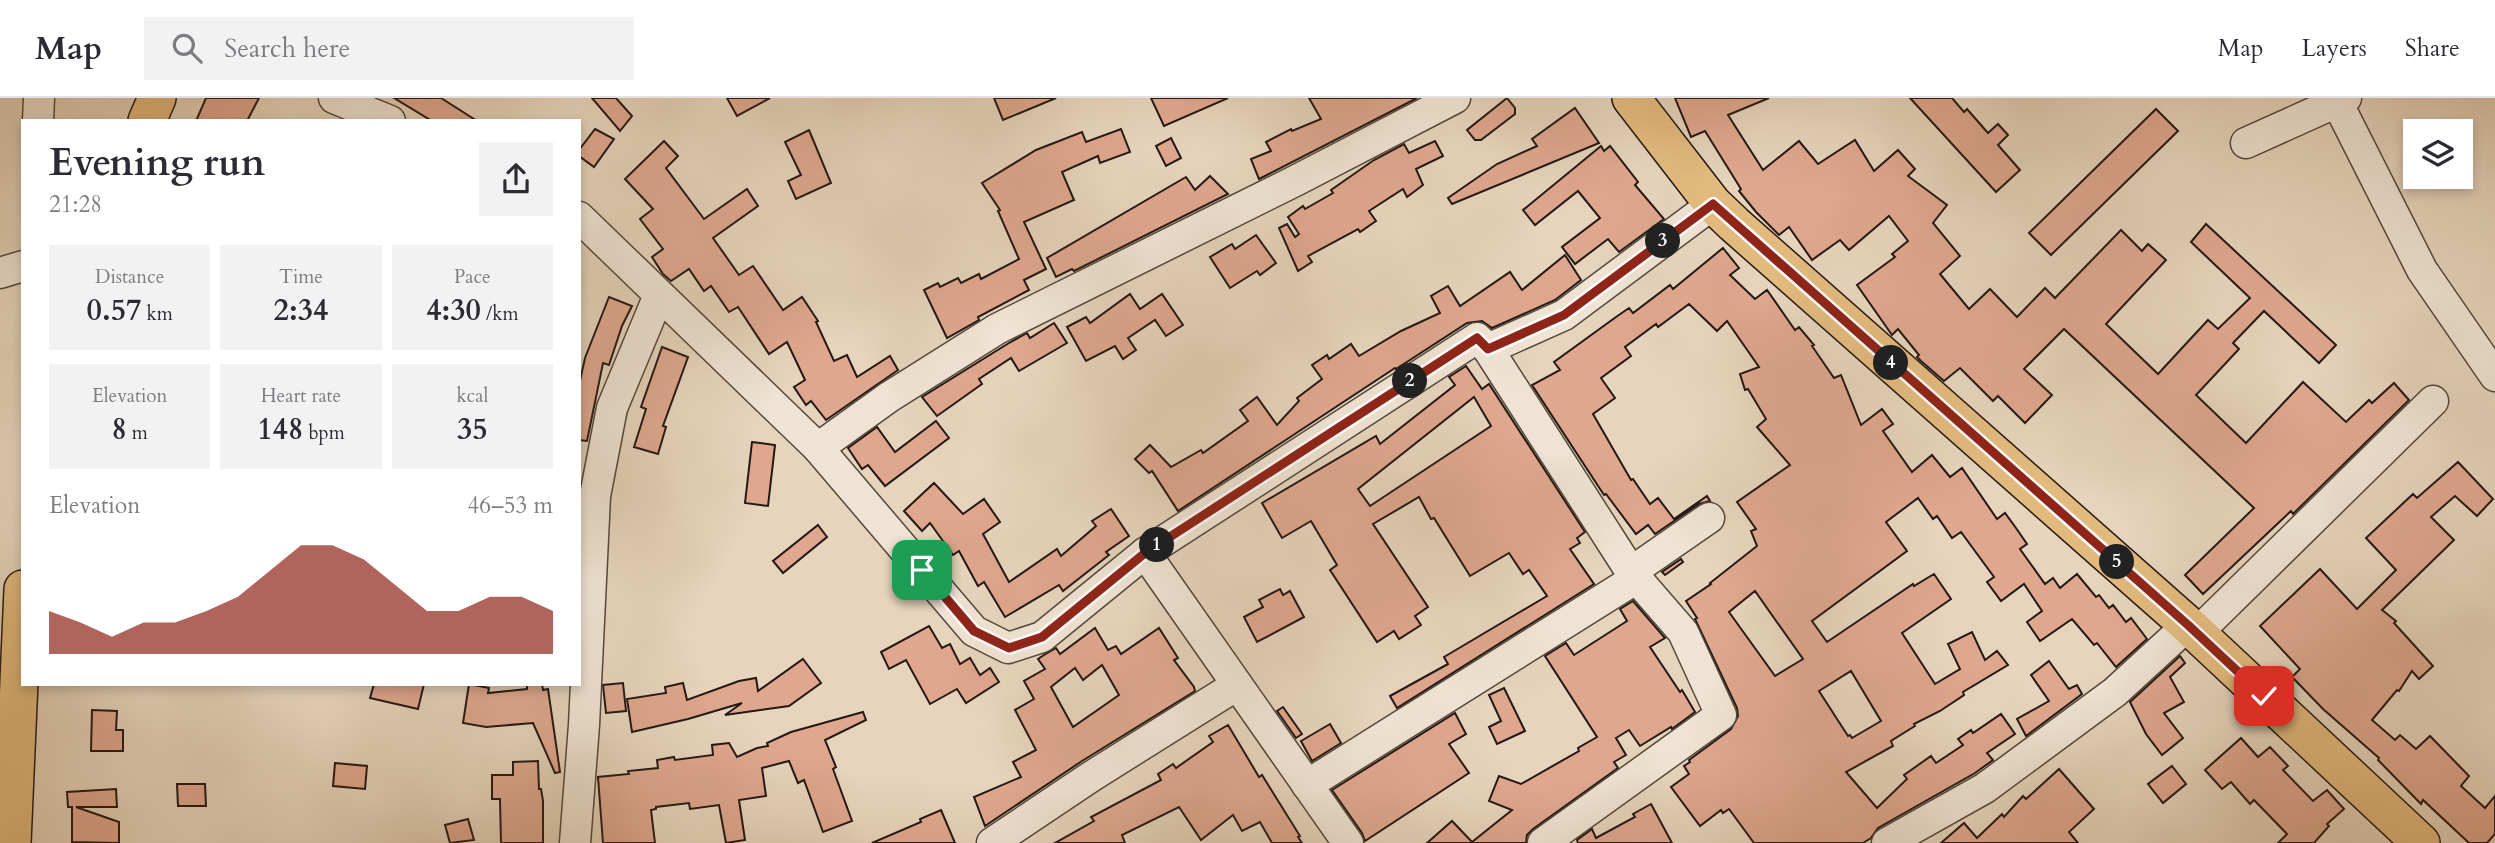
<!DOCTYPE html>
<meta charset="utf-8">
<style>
:root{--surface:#fff;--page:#f2f2f3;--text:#2b2b33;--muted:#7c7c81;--line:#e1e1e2;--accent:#8f2418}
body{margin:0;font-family:Cardo,serif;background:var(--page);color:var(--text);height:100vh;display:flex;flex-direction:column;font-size:26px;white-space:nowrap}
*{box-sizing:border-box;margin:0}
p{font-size:23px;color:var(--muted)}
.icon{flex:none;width:38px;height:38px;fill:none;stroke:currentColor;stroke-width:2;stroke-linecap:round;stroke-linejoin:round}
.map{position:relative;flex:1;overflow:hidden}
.side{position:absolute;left:21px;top:21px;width:560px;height:567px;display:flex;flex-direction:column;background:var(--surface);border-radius:0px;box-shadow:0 4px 10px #0003}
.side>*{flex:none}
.fabs{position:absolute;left:2403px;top:21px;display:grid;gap:14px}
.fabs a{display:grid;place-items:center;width:70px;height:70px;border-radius:0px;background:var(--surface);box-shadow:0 4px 10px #0003;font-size:35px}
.pin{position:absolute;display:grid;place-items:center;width:60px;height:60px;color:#fff;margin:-30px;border-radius:14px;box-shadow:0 4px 10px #0006}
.km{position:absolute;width:35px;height:35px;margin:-18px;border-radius:50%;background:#222;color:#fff;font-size:19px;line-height:35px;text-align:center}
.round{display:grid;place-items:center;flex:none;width:74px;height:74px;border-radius:0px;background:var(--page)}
.summary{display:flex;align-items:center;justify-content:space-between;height:119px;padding:0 28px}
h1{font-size:38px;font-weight:700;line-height:52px}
.stats{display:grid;grid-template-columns:repeat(3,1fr);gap:10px;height:119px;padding:7px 28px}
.stats div{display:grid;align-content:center;border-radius:0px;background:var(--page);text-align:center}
.stats b{font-size:30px;font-weight:700}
.stats small{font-size:19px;font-weight:400}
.stats p{font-size:19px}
.chart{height:196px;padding:14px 28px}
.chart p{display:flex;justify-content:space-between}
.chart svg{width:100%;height:126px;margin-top:7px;fill:var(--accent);opacity:.7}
header{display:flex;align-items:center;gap:42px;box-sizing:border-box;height:98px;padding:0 35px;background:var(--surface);border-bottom:2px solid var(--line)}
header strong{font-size:33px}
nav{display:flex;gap:38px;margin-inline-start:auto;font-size:24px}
.search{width:490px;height:63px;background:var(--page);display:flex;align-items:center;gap:18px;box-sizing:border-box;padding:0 24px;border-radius:0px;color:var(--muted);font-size:26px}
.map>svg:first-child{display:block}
.building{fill:#dfa78e;stroke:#241813;stroke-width:2;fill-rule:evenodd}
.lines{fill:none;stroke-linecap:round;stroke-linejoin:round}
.minor-casing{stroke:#54473d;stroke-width:33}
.major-casing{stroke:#241813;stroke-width:40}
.minor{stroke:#efe3d3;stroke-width:30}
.major{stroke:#e3ba7e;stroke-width:37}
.route-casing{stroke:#fff;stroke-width:14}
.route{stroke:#8f2418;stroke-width:9}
</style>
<header>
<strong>Map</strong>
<div class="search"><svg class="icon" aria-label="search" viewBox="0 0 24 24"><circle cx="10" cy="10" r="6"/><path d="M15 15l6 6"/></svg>Search here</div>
<nav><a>Map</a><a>Layers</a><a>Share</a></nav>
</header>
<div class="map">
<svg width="2495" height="745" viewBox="0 0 2495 745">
<rect width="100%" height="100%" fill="#e6d4bc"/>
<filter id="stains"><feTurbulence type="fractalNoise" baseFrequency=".00286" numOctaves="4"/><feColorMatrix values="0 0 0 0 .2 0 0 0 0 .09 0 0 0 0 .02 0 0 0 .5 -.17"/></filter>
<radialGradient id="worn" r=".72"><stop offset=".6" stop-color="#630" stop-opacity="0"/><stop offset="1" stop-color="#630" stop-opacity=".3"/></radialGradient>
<g class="building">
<path d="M206 0H259L247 23H196Z"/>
<path d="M394 0H441L477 23H432Z"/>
<path d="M592 0H616L632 18 620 33Z"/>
<path d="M727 0H770L737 18Z"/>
<path d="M994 0H1056L1003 22Z"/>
<path d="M1151 0H1228L1164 28Z"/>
<path d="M1309 0H1417L1259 81 1251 61 1271 53 1266 44 1291 31 1292 33 1321 21Z"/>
<path d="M1507 0 1515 10V16L1481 42H1475L1467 32Z"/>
<path d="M1675 0H1769L1728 17 1763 72 1799 43 1818 66 1855 42 1874 73 1898 52 1915 71 1908 78 1947 107 1933 125 1960 158 1940 176 1969 211 1990 191 2017 219 2045 190 2055 200 2121 132 2142 153 2148 146 2166 162 2106 226 2158 276 2208 222 2218 231 2250 200 2191 144 2206 126 2336 247 2319 265 2264 213 2233 245 2239 251 2196 297 2246 345 2303 284 2346 324 2369 302 2372 305 2394 285 2409 302 2293 416 2291 413 2203 496 2185 477 2254 410 2064 231 2024 271 2052 297 2025 325 1998 298 1993 303 1960 270 1944 283 1921 263 1917 259 1919 257 1898 231 1892 237 1857 187 1895 159 1892 156 1908 143 1889 118 1849 152 1840 142 1812 162 1789 129 1779 137 1756 114 1739 93 1741 91 1705 33 1691 39Z"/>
<path d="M1910 0H1952L1964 14 1967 11 1988 35 1998 26 2008 37 1998 47 2020 72 1996 94Z"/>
<path d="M1575 10 1599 45 1452 106 1448 100 1497 66 1537 48 1532 41Z"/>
<path d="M2156 11 2178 33 2051 157 2029 135Z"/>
<path d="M595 31 614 41 594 69 579 58V52Z"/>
<path d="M1121 31 1130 54 1100 65 1098 58 1062 74 1074 102 1024 124 1046 171 1024 182 1029 192 978 219 979 222 947 240 924 192 938 185 940 189 958 180 961 185 979 176 981 181 1019 161 998 113 1000 112 982 85 1036 52 1082 34 1086 44Z"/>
<path d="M809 32 831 85 796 101 788 83 801 77 785 44Z"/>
<path d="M1171 40 1181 60 1166 68 1156 48Z"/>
<path d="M664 43 678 58 666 70 704 121 747 91 758 108 713 140 739 177 753 168 783 212 802 199 818 223 816 224 834 263 847 257 857 279 890 258 898 272 826 322 811 303 806 307 794 289 805 282 787 244 769 256 738 209 729 214 711 188 704 193 689 171 671 183 663 176 652 159 663 151 640 121 653 111 625 81Z"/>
<path d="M1435 43 1443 58 1416 71 1423 87 1407 99 1403 91 1369 113 1376 123 1360 134 1358 131 1308 158 1312 164 1298 173 1279 130 1287 126 1295 139 1299 136 1288 119 1303 108 1305 111 1333 95 1331 92 1374 62 1404 46 1409 55Z"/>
<path d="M1601 48 1604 53 1610 48 1638 84 1635 87 1664 121 1619 154 1608 141 1575 166 1562 149 1600 120 1578 93 1535 127 1523 112Z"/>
<path d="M1210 78 1228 96 1074 173 1072 171 1056 179 1047 160 1186 79 1195 92Z"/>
<path d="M1256 137 1276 165 1260 177 1257 173 1230 190 1210 159 1232 146 1235 151Z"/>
<path d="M1723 150 1739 170 1730 177 1755 201 1767 192 1795 232 1799 229 1814 247 1812 248 1834 280 1841 277 1861 327 1882 311 1893 326 1883 333 1912 374 1932 357 1950 379 1962 370 1997 421 2005 415 2016 430 2027 446 2020 451 2045 486 2053 480 2060 490 2077 476 2096 499 2099 497 2109 510 2113 507 2126 524 2131 520 2147 541 2116 569 2097 545 2094 547 2072 521 2040 543 2027 524 2042 513 2024 486 2001 503 1987 484 1994 479 1961 434 1952 440 1937 418 1933 421 1918 400 1886 424 1907 453 1812 523 1827 544 1913 486 1914 488 1934 476 1951 501 1902 535 1935 586 1960 571 1948 546 1972 534 1985 562 1997 553 2008 567 1963 594 1964 597 1940 613 1914 626 1915 628 1891 643 1893 648 1846 674 1877 710 1907 681 1904 677 1931 658 1936 665 1963 647 1958 641 1971 632 1973 635 2001 616 2015 636 1987 655 1993 662 1975 675 1878 730 1871 740 1863 745H1754L1729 711 1723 715 1721 712 1700 728 1671 689 1689 676 1684 668 1690 664 1689 662 1731 631 1738 618 1737 610 1695 521 1697 520 1686 503 1711 486 1710 485 1757 448 1751 433 1756 431 1737 404 1790 367 1757 329 1766 321 1748 291 1745 292 1740 276 1759 269 1727 223 1717 233 1689 206 1658 229 1656 226 1625 249 1631 258 1601 280 1615 300 1593 316 1631 382 1633 381 1650 406 1658 400 1674 421 1707 398 1710 403 1699 406 1655 436 1648 427 1636 436 1606 396 1604 397 1532 287 1560 272 1554 264 1616 219 1629 210 1633 215 1670 187 1673 191ZM1755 493 1803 561 1775 578 1729 514ZM1851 573 1881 623 1852 640 1850 637 1848 638 1819 593Z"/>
<path d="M1565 157 1581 182 1555 202 1492 230 1482 223 1467 225 1396 271 1395 270 1178 413 1152 373 1149 375 1135 361 1150 347 1171 369 1201 352 1203 355 1248 323 1240 312 1257 299 1277 327 1299 303 1297 300 1322 281 1312 267 1327 257 1329 261 1351 246 1359 258 1401 233 1440 215 1431 198 1448 188 1460 208 1510 174 1522 192Z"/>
<path d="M1130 196 1140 211 1162 196 1183 227 1166 238 1155 222 1128 240 1136 252 1123 261 1115 248 1086 263 1067 229 1086 219 1090 225Z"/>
<path d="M609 199 632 208 622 228 609 267 603 265 587 343 579 342V287L585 260Z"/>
<path d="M1054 225 1067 245 1019 273 1011 260 979 281 982 286 937 318 922 299 1009 245 1027 235 1030 240Z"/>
<path d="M662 249 688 259 663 328 666 329 658 356 634 349 646 311 641 309Z"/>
<path d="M1466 268 1482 291 1489 286 1585 434 1577 440 1580 445 1570 451 1594 486 1397 610 1390 598 1448 566 1444 559 1547 498 1529 472 1523 476 1509 455 1470 478 1434 420 1431 421 1419 399 1373 426 1428 509 1415 518 1421 527 1399 541 1394 533 1377 544 1330 472 1337 467 1311 423 1282 440 1262 405 1376 338 1380 346 1455 287 1449 279ZM1474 299 1491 328 1370 408 1358 391Z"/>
<path d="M936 323 949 340 885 388 868 367 862 371 848 350 877 329 895 354Z"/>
<path d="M752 344 775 347 768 408 745 405Z"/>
<path d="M2458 364 2493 401 2477 418 2455 398 2431 419 2454 442 2382 512 2396 523 2394 525 2433 568 2419 581 2412 573 2399 593 2397 592 2372 622 2395 642 2400 637 2416 651 2430 638 2469 678 2461 688 2485 710 2495 698V736L2487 745H2469L2423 702 2421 706 2378 662 2379 660 2323 611 2292 579 2300 571 2260 528 2320 471 2357 511 2396 472 2366 440 2413 396 2417 400Z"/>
<path d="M934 385 963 416 984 401 1000 424 983 436 1009 484 1057 451 1061 458 1096 428 1092 423 1111 411 1129 438 1106 454 1109 457 1063 493 1059 487 1005 519 984 484 978 488 959 453 953 457 930 425 922 433 904 413Z"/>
<path d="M818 427 827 439 783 475 773 463Z"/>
<path d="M1681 461 1683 464 1665 477 1662 474Z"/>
<path d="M1280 491 1283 497 1290 493 1304 519 1257 544 1244 519 1263 509 1259 502Z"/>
<path d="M1633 503 1665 540 1650 549 1680 594 1682 592 1695 614 1672 631 1671 629 1640 648 1629 632 1616 640 1626 657 1614 664 1618 670 1533 731 1527 737 1526 745H1427L1452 723 1472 744 1512 712 1489 703 1499 678 1521 686 1579 653 1578 650 1597 639 1545 558 1566 545 1574 557 1627 523 1620 511Z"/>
<path d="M929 528 942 550 950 546 960 566 970 560 980 577 990 570 999 584 966 605 957 591 930 606 906 562 889 571 881 554Z"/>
<path d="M1095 530 1108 552 1116 548 1121 556 1159 530 1178 560 1174 562 1194 589 1195 593 1082 663 985 728 974 699 1021 679 1013 664 1036 652 1015 612 1034 601 1024 583 1045 571 1038 561 1044 557 1056 550 1060 556ZM1102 567 1119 597 1073 629 1051 589 1075 570 1083 582Z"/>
<path d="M2180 558 2185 565 2170 579 2184 604 2164 615 2183 640 2162 657 2146 636 2130 604Z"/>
<path d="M803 561 821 585 789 608 725 617 742 605 688 621 632 634 627 601 666 595 665 589 683 585 687 602 739 583 756 580 758 593Z"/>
<path d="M2049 563 2069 591 2077 587 2082 596 2026 638 2017 621 2049 603 2031 577Z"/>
<path d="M623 585 626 613 606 615 603 587Z"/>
<path d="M374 586H424L418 611 370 600Z"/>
<path d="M469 586 489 590 488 595 527 591V586H542L543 592 548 591 560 674 555 675 533 625 486 629 463 625Z"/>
<path d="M1504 590 1525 633 1497 646 1489 629 1501 623 1489 597Z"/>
<path d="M1283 609 1302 636 1296 640 1277 613Z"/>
<path d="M92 612 117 613 116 632H123V653H91Z"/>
<path d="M863 614 866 622 825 642 836 669 833 671 852 723 823 734 804 682 798 685 789 663 762 670 766 698 739 702 745 742 726 745 719 707 690 711 689 705 656 709V711L651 712 655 745H603L598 679 629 676 628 673 658 670 657 662 674 659 675 662 713 657 712 647 729 645 737 659 757 650 768 648 767 645 791 634Z"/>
<path d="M1455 615 1466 636 1449 646 1469 675 1365 743 1362 735 1332 692Z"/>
<path d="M1330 626 1341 645 1312 663 1301 643Z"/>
<path d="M1228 627 1259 679 1262 677 1300 738 1298 739 1302 745H1272L1260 724 1242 733 1233 717 1201 742 1179 709 1122 737 1125 745H1055L1094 723 1091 719 1161 682 1158 676 1173 666 1176 670 1213 644 1209 638Z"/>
<path d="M2241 640 2258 659 2270 649 2288 668 2283 672 2313 703 2327 692 2344 711 2327 726 2329 728 2314 745H2278L2287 736 2254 702 2250 706 2231 684 2222 691 2205 672Z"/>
<path d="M538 663 539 691H541L543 703V745H501L500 701H492V677H513V664Z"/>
<path d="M335 665 367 668 365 691 333 688Z"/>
<path d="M2172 668 2186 686 2163 705 2148 686Z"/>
<path d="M2059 671 2094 711 2069 734 2078 745H1941L1964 725 1977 740 2002 716 2004 719 2023 698 2026 701Z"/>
<path d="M177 686H205L206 708H178Z"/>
<path d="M116 691 117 709H76L119 724V745L72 744V709H68L67 694Z"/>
<path d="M1651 706 1672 745H1578L1577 742 1592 731 1596 740 1635 719 1633 716Z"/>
<path d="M941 712 955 745H872L921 724 920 721Z"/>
<path d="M468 721 474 742 450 745 445 727Z"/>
</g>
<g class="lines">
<defs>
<g id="minor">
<path d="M334 0 390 23"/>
<path d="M2335 0 2422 172 2495 278"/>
<path d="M38 23 39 0"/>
<path d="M2246 45 2346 0"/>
<path d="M579 119 818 350 974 533 1008 550 1042 539 1145 455 1477 240 1488 251 1564 217 1713 106"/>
<path d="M0 175 23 168"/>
<path d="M1488 251 1631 474 1683 534 1721 617 1543 745"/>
<path d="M818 350 889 299 997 231 1295 83 1455 0"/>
<path d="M1145 455 1348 745"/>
<path d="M2197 535 2433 303"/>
<path d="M1307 687 1632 483 1631 474 1709 420"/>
<path d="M575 745 584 627 595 398 612 310 659 197"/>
<path d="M992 745 1092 678 1237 587"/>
<path d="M1887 745 1985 690 2115 594 2188 527"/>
</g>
<g id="major">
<path d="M1631 0 1713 106 1734 126 2188 527 2421 745"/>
<path d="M147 23 157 0"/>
<path d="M12 745 23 491"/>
</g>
</defs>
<use href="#minor" class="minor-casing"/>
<use href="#major" class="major-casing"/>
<use href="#minor" class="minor"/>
<use href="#major" class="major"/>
</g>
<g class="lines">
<defs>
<path id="route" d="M922 472 974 533 1009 550 1042 539 1145 455 1477 240 1488 251 1564 217 1713 106 2188 527 2264 598"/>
</defs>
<use href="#route" class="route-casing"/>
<use href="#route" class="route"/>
</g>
<rect width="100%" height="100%" filter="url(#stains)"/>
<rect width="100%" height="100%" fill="url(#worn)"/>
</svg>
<div class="fabs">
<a><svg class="icon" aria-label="layers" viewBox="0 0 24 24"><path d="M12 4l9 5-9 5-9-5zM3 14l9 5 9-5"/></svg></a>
</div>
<div class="pin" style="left:922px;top:472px;background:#1e9e55"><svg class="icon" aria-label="arrive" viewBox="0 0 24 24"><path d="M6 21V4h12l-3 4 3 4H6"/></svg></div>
<div class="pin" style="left:2264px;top:598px;background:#d93025"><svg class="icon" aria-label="check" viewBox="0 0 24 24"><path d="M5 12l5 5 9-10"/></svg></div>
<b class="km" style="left:1157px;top:447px">1</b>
<b class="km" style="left:1410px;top:283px">2</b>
<b class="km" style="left:1663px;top:143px">3</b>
<b class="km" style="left:1891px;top:265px">4</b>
<b class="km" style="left:2117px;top:464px">5</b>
<section class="side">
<div class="summary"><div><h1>Evening run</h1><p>21:28</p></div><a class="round"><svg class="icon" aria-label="share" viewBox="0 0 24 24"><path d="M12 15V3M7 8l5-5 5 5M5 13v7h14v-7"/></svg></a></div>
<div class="stats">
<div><p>Distance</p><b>0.57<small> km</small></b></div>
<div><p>Time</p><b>2:34</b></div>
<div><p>Pace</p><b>4:30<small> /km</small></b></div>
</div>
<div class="stats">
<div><p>Elevation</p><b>8<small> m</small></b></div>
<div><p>Heart rate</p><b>148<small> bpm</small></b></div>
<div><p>kcal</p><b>35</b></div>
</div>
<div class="chart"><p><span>Elevation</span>46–53 m</p>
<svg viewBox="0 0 160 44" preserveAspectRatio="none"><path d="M0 44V29L10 33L20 38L30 33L40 33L50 29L60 24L70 15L80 6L90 6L100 11L110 20L120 29L130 29L140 24L150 24L160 29V44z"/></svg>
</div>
</section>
</div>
